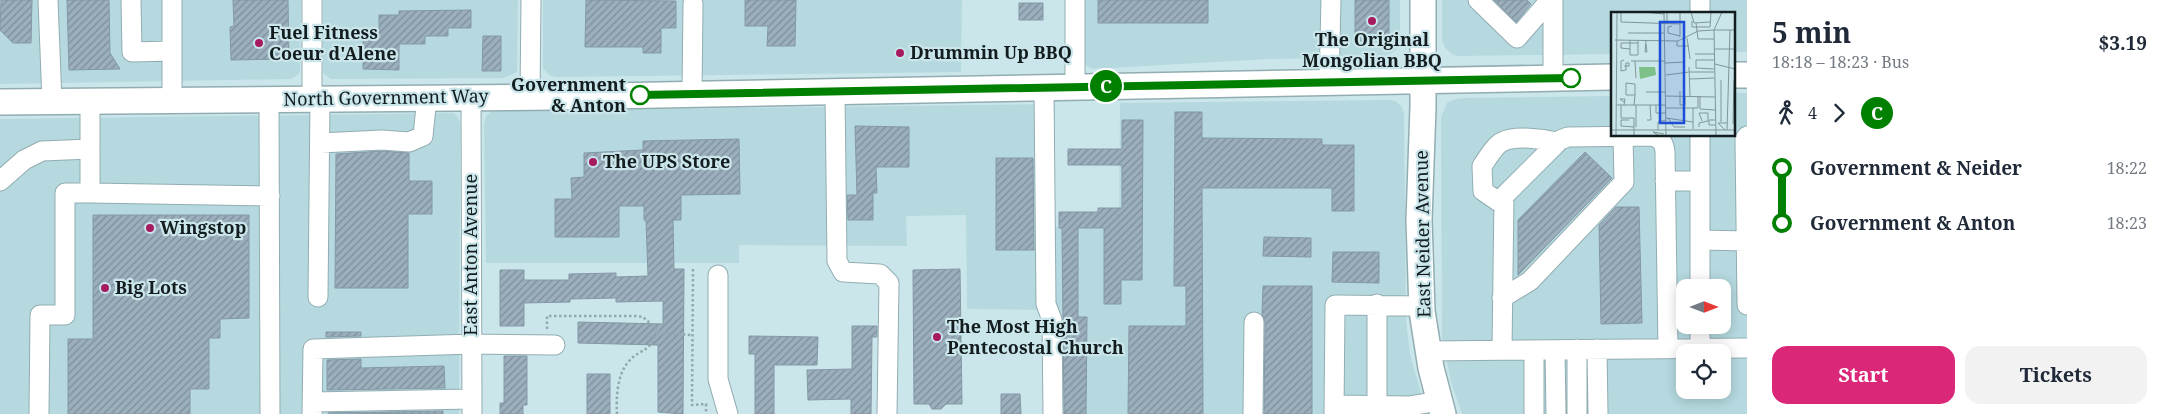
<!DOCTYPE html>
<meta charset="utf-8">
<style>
:root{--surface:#fff;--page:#f2f2f3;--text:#1f2937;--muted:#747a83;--accent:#db2777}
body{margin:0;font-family:"Noto Serif",serif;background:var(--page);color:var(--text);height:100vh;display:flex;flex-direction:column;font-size:19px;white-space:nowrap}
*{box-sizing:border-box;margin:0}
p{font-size:16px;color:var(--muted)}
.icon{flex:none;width:28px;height:28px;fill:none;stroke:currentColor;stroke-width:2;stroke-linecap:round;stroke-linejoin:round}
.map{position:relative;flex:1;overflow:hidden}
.panel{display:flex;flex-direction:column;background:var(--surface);width:425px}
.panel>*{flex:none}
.badge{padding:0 10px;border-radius:16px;font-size:18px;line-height:32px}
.needle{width:32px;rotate:90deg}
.tools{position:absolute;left:1676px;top:279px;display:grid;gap:10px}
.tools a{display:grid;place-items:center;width:55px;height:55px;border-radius:10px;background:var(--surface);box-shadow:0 2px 12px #0003;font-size:25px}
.map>.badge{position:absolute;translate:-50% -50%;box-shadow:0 0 0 2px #fff}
.legs{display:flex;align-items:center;gap:8px;height:55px;padding:0 25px;font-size:16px}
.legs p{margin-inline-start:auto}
.head{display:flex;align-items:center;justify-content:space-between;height:85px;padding:0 25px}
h1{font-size:28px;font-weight:700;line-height:38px}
.primary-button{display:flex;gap:10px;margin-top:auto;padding:10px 25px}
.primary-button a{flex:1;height:58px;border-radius:15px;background:var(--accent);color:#fff;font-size:20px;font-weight:700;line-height:58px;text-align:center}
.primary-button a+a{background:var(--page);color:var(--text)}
ul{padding:0 25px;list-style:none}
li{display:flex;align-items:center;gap:18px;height:55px;font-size:19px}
li i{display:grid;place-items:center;width:8px;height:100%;margin:0 6px;background:currentColor}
li i::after{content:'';width:12px;height:12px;margin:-6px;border:4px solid;border-radius:50%;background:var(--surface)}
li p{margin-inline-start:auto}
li:first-child i{background:linear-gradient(#0000 50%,currentColor 0)}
li:last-child i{background:linear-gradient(currentColor 50%,#0000 0)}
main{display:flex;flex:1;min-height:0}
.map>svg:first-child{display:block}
.built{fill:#b5d9df;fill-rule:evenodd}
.building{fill:url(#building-hatch);stroke:#8498a6}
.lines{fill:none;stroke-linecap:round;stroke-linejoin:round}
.minor-casing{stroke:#92adb1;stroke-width:21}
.major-casing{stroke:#92adb1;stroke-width:28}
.path{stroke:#92a8ac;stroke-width:2.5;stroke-dasharray:2.5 2.5;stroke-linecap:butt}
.minor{stroke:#fff;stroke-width:19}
.major{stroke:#fff;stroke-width:25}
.line-1-casing{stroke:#fff;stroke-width:11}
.line-1{stroke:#008000;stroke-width:8}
.poi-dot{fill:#a61b60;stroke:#cae6ea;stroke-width:2}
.stop-1-dot{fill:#fff;stroke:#008000;stroke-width:2.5}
.labels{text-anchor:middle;stroke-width:4.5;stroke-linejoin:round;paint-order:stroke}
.poi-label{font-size:18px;font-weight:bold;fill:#131d1f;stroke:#cae6ea;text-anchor:start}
.stop-label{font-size:18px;font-weight:bold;fill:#131d1f;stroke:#cae6ea;text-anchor:end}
.street-label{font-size:18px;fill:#131d1f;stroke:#cae6ea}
.inset-road{fill:none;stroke:#819699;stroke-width:1}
.view{fill:#1d4ed8;fill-opacity:0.15;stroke:#1d4ed8;stroke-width:2.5}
.inset-edge{fill:none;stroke:#131d1f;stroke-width:2.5}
</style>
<main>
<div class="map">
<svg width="1747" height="414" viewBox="0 0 1747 414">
<defs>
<pattern id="building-hatch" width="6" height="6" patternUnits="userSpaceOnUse" patternTransform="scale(1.25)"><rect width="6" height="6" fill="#9bafbd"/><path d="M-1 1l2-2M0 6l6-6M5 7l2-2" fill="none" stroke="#7d8e99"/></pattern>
</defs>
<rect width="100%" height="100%" fill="#cae6ea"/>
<!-- built -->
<path class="built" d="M0,0H301L300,70L299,74L291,79L0,84Z
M323,0H518L517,72L504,78L331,79L324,74L323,68Z
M543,0H962L961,72L555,77L549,75L543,68Z
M1083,0H1400V38L1396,50L1385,57L1269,59L1092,69L1087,66L1083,60Z
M1442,0H1747V52H1733V14H1612V54L1458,56L1453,55L1445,48L1442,40Z
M1733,93H1747V414H1462L1451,382L1442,337L1441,117L1447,103L1455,99L1465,98L1612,96V135H1733ZM1685,288H1722V325H1685ZM1685,352H1722V390H1685Z
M1388,100L1395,101L1401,106L1404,113L1406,320L1410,354L1427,414H1056L1055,310L967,309L966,215L906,216L907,246L739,245V263H486L484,124L486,116L491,112L499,111L1055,104V227L1119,228L1120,103Z
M453,113L458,117L460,123L459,414H0V119Z"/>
<!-- building -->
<path class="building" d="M1,0H32L31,43H13L0,30Z
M67,0H109L110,53L120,69L69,70Z
M233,0H288L289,59L231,60L230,27L234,26Z
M586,0L676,1V28H661V53H643V47H585Z
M745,0H796L795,46H767L768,26H745Z
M1098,0H1208V23H1098Z
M1355,0H1389V41H1355Z
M1494,0H1527L1531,4L1516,22Z
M1019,3H1043V20H1019Z
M471,10V28H448V36H425V44H399V70L363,69V35L379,36V15H399V11Z
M483,36H501V71H482Z
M1175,112H1202V138L1322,139V145H1354V211H1332V188H1202L1203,414H1128L1129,326H1186V286H1174Z
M1122,120H1143L1142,280H1121V304H1104V228H1078V317H1087L1086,414H1064L1062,228H1059V212H1098V208H1122V165H1068V149H1122Z
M855,126L909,127V167H876L877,193H873V220H848L847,195H857Z
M739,139L740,194L681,195V220H673L674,269H684L683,414L658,412V345L578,343V322L663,324V301L616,302V298L570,299V302L524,303V326H500V270H524V280H569V274L616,273V277L648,276L646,220H644V206H619V237H555V199H572L571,178L584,177V153L643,150V141Z
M382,151L409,153V181H432V214H408V288H335L336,154Z
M1585,152L1612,178L1518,275V220Z
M996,158H1033L1034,250H996Z
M1616,207H1639L1642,323L1601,324L1599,225Z
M93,215H249V318L220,319V338H209V389H190V414H68V339H93Z
M1264,237L1311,238V257L1263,256Z
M1333,252H1379V283L1332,282Z
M960,269L962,404H946L941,409H932L929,404H914L913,270Z
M1263,286H1312V414H1264L1265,322L1262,315Z
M852,326H877V337H872L871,414H851V399L808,400L807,370L852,369Z
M326,332H361V336L326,337Z
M749,336L818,337L817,365H774V414H755V354H749Z
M504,356H527V405H523V414H500V403H504Z
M361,359V368L444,366L445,388L327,390V360Z
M587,374H610V414H587Z
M1001,394H1020L1021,414H1001Z
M443,411V414L328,413Z"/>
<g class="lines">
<!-- minor casing -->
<g class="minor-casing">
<path id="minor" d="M48,0L52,102
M131,0L132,52L172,51
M172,0V101
M1478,0L1517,38L1550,0
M1553,0V78
M1700,0V14
M1329,83L1331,0
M1044,87L1046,304L1052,320L1053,414
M1075,87V0
M835,91L837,261L843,272L880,274L889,283L887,414
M692,93L693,4
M471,97L472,414
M530,97L531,0
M269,100L270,414
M312,100V0
M1700,135V288
M1747,136L1745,139L1747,305
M320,143L382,140L409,142L423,136L427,97
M0,181L24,160L42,151L90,149
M1665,181H1699
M90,193L270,196
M1502,204L1483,191L1482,166C1487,159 1495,145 1502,142C1515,135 1543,139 1557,142
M1700,240L1747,241
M718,275V379L728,414
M318,297L320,99
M1502,298L1530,281L1624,182L1623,136
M1377,304V405
M1700,325V349
M1577,349V414
M1597,349L1598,414
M1502,350L1504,196L1560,140L1568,137L1650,136C1660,138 1664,141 1665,152L1668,349
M1534,350V414
M1555,350L1556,414
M1428,351L1747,348
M312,402L472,399
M1334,405L1409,406L1439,401
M39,414L40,315H65V193H90V102
M312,414L313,349L472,344L555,345
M1253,414L1254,322
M1334,414L1335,305L1422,306"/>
</g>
<!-- major casing -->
<g class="major-casing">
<path id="major" d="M1423,0V107L1419,220L1422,311L1431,368L1443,414
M1733,75H1747
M0,102L555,97L1612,77"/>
</g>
<!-- path -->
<path class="path" d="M693,269L692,405L706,404V414
M547,329V316H636L643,317L661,333L692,335
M617,414C616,398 617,374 629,361C642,347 650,354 657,330"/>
<!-- minor -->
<use href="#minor" class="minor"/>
<!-- major -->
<use href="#major" class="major"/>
</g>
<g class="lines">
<!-- line-1 casing -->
<g class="line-1-casing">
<path id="line-1" d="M640,95L1571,78"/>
</g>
<!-- line-1 -->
<use href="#line-1" class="line-1"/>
</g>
<!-- markers -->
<g class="poi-dot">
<circle cx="1372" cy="21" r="5"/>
<circle cx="259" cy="43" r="5"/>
<circle cx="900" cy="53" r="5"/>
<circle cx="593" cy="162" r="5"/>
<circle cx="150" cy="228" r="5"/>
<circle cx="105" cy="288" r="5"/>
<circle cx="937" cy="337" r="5"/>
</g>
<g class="stop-1-dot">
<circle cx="1571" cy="78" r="9"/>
<circle cx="640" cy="95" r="9"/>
</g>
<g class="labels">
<!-- poi labels -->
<g class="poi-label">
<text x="269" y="39">Fuel Fitness<tspan x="269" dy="21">Coeur d'Alene</tspan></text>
<text x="1372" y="46" text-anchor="middle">The Original<tspan x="1372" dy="21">Mongolian BBQ</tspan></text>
<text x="910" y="59">Drummin Up BBQ</text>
<text x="603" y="168">The UPS Store</text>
<text x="160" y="234">Wingstop</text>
<text x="115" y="294">Big Lots</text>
<text x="947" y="333">The Most High<tspan x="947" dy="21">Pentecostal Church</tspan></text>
</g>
<!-- stop labels -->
<g class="stop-label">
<text x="626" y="91">Government<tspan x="626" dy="21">&amp; Anton</tspan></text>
</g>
<!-- street labels -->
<g class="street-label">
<text transform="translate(386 98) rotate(-1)" y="6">North Government Way</text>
<text transform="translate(1423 234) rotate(-91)" y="6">East Neider Avenue</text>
<text transform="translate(471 255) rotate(-90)" y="6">East Anton Avenue</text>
</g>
</g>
<!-- overview -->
<g transform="translate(1611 12)">
<rect width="124" height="124" fill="#cae6ea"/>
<path d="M28,55H44L45,63L29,67Z" fill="#7dc188"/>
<path class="inset-road" d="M10,0V10L69,12M32,0L53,2M53,0L55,124M56,0V10H69M69,0V25M80,0L83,11L99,10M111,0L103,18H124M81,9V15H99L100,0M85,11L87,27H103M61,14L57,15V21L69,24M17,21H53M76,26L79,47M4,28L67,29L87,19L103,18L105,124M19,28V43H27V29M35,29L34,40H36L35,32M66,29V34H78M19,37L10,36V31H27M103,37H124M84,42H103M13,48L10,49V59L15,58V51H18V54H13M103,48H85V56L103,57M20,49H54M24,49L25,66M54,51L74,50M104,52L124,57M78,55L79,84M79,60H103M55,63L78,60M79,67L103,66M69,79V93H74V84M35,80H54M54,84L104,85M89,84V97L104,98M13,90L9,87H14L13,93M6,93H54M10,93V106H23V124M23,93L24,83V72L15,71V83H24M45,93V101H54M55,96H87V84M82,96V117M55,106L82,110M57,106L63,115H74M18,108H10V114L23,115M36,108H40L39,93M104,108H98V113H104M110,110V68M122,112L123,68M25,115V93M88,115V111L97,109V101H88L91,109M0,118H124M47,118V110L55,108M114,118L107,111H116M116,118L119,18M47,123L42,120L53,122M5,124L6,0"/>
<path class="view" d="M49,10H73V111H49Z"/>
<rect width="124" height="124" class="inset-edge"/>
</g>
</svg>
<div class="tools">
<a><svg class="needle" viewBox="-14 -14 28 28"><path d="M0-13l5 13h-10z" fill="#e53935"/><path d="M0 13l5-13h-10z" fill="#747a83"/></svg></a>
<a><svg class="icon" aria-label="locate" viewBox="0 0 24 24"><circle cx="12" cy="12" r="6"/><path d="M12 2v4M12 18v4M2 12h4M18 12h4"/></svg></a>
</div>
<b class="badge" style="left:1106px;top:86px;background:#008000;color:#fff">C</b>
</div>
<section class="panel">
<div class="head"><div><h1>5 min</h1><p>18:18 – 18:23 · Bus</p></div><b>$3.19</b></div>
<div class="legs"><svg class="icon" aria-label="walk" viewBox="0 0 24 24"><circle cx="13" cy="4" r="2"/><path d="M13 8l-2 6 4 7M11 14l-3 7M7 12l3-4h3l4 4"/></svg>4<svg class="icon" aria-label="forward" viewBox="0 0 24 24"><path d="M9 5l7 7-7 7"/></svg><b class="badge" style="background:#008000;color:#fff">C</b></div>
<ul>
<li><i style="color:#008000"></i><b>Government &amp; Neider</b><p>18:22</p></li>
<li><i style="color:#008000"></i><b>Government &amp; Anton</b><p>18:23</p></li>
</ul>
<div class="primary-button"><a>Start</a><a>Tickets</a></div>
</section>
</main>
